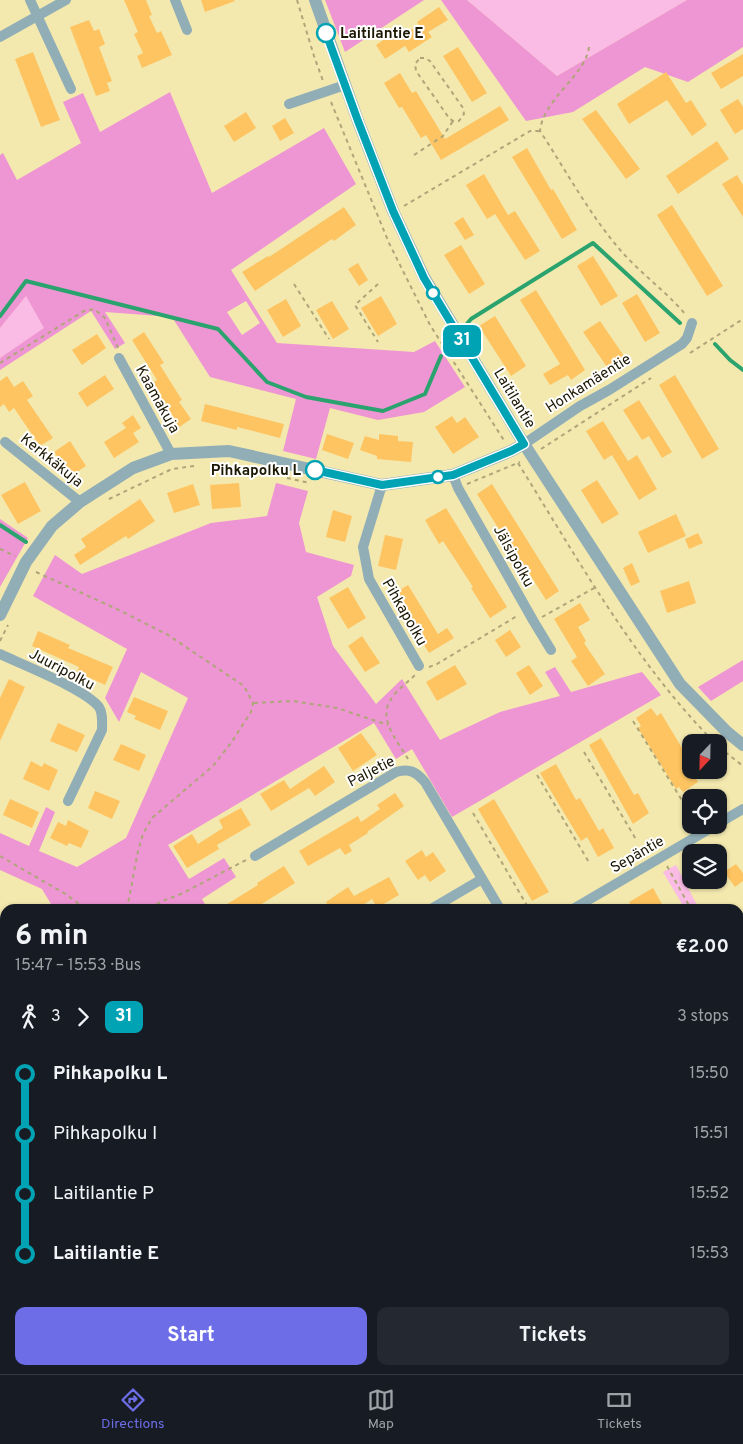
<!DOCTYPE html>
<meta charset="utf-8">
<style>
:root{--surface:#171b24;--page:#242831;--text:#f1f3f6;--muted:#9ea1a6;--line:#363941;--accent:#6c6de7}
body{margin:0;font-family:Overpass,sans-serif;background:var(--page);color:var(--text);height:100vh;display:flex;flex-direction:column;font-size:19px;white-space:nowrap}
*{box-sizing:border-box;margin:0}
p{font-size:16px;color:var(--muted)}
.icon{flex:none;width:28px;height:28px;fill:none;stroke:currentColor;stroke-width:2;stroke-linecap:round;stroke-linejoin:round}
.map{position:relative;flex:1;overflow:hidden}
.side{position:absolute;left:0px;top:904px;width:744px;height:471px;display:flex;flex-direction:column;background:var(--surface);border-radius:15px 15px 0 0;box-shadow:0 1px 4px #0004}
.side>*{flex:none}
.badge{padding:0 10px;border-radius:8px;font-size:18px;line-height:32px}
.needle{width:32px;rotate:202deg}
.tools{position:absolute;left:682px;top:734px;display:grid;gap:10px}
.tools a{display:grid;place-items:center;width:45px;height:45px;border-radius:10px;background:var(--surface);box-shadow:0 1px 4px #0004;font-size:25px}
.map>.badge{position:absolute;translate:-50% -50%;box-shadow:0 0 0 2px #fff}
.legs{display:flex;align-items:center;gap:8px;height:55px;padding:0 15px;font-size:16px}
.legs p{margin-inline-start:auto}
.headline{display:flex;align-items:center;justify-content:space-between;height:85px;padding:0 15px}
h1{font-size:28px;font-weight:700;line-height:38px}
.action{display:flex;gap:10px;margin-top:auto;padding:10px 15px}
.action a{flex:1;height:58px;border-radius:10px;background:var(--accent);color:#fff;font-size:20px;font-weight:700;line-height:58px;text-align:center}
.action a+a{background:var(--page);color:var(--text)}
ul{padding:0 15px;list-style:none}
li{display:flex;align-items:center;gap:18px;height:60px;font-size:19px}
li i{display:grid;place-items:center;width:8px;height:100%;margin:0 6px;background:currentColor}
li i::after{content:'';width:12px;height:12px;margin:-6px;border:4px solid;border-radius:50%;background:var(--surface)}
li p{margin-inline-start:auto}
li:first-child i{background:linear-gradient(#0000 50%,currentColor 0)}
li:last-child i{background:linear-gradient(currentColor 50%,#0000 0)}
.tabs{display:flex;justify-content:space-around;align-items:center;height:70px;border-top:1px solid var(--line);background:var(--surface);font-size:14px;color:var(--muted)}
.tabs a{display:grid;justify-items:center;gap:2px}
.tabs .current{color:var(--accent)}
.map>svg:first-child{display:block}
.green{fill:#fabbe5}
.forest{fill:#ee95d3;fill-rule:evenodd}
.lines{fill:none;stroke-linecap:round;stroke-linejoin:round}
.stream{stroke:#2ba36e;stroke-width:4}
.building{fill:#fdc461}
.path{stroke:#aea678;stroke-width:2;stroke-dasharray:4 4;stroke-linecap:butt}
.minor{stroke:#91aeb7;stroke-width:10}
.tertiary{stroke:#91aeb7;stroke-width:12}
.line-1-casing{stroke:#fff;stroke-width:11}
.line-1{stroke:#00a3b4;stroke-width:8}
.stop-1-dot{fill:#fff;stroke:#00a3b4;stroke-width:2.5}
.labels{text-anchor:middle;stroke-width:4;stroke-linejoin:round;paint-order:stroke}
.stop-label{font-size:15px;font-weight:bold;fill:#1c1803;stroke:#fff;text-anchor:start}
.street-label{font-size:15px;fill:#1c1803;stroke:#fff}
</style>
<div class="map">
<svg width="743" height="1374" viewBox="0 0 743 1374">
<rect width="100%" height="100%" fill="#f3e9af"/>
<!-- green -->
<path class="green" d="M467,0H687L557,76Z
M26,295L45,328L0,358V328Z
M676,865L699,909H685L663,872Z"/>
<!-- forest -->
<path class="forest" d="M325,0H424L345,52Z
M441,0H467L557,76L687,0H743V47L688,82L645,67L573,112L526,121Z
M170,92L212,193L324,128L356,184L231,270L277,343L414,352L435,341L465,387L424,412L378,420L330,408L316,459L283,451L296,399L210,377L172,317L105,312L125,343L115,349L91,311L0,370V358L44,328L26,296L0,328V155L3,153L17,180L81,143L63,102L83,93L100,132ZM246,301L260,323L242,335L227,312Z
M276,483L308,491L299,523L306,552L354,565L351,576L317,597L333,646L376,704L402,679L440,740L500,712L560,696L545,672L555,667L571,692L642,672L661,695L452,817L412,749L396,759L374,723L168,845L189,879L224,858L236,877L202,899L208,909H54L42,889L0,870V833L29,846L46,807L55,812L39,851L77,867L126,838L188,698L141,672L119,722L105,698L127,649L33,596L55,555L82,574L211,523L267,516Z
M0,519L28,538L0,587Z
M743,660V681L711,701L698,687Z
M739,1137L743,1144V1326L739,1325Z
M214,1370H332V1374H217Z"/>
<g class="lines">
<!-- stream -->
<path class="stream" d="M0,316L26,281L218,329L267,382L306,397L383,411L425,394L441,356
M466,325L471,319L593,243L680,323
M715,344L730,360L743,370
M0,525L26,542
M739,1328L743,1329"/>
</g>
<!-- building -->
<path class="building" d="M124,0H146L152,15L149,16L157,33L161,31L172,55L142,68L137,56L143,53L134,34L138,32Z
M201,0H234L235,1L205,12Z
M439,7L448,20L428,32L432,37L409,52L405,46L385,59L376,45L396,31L400,37L419,25L417,22Z
M89,20L94,31L99,29L105,44L99,47L112,81L107,83L110,91L96,96L70,27Z
M458,47L487,93L472,102L443,56Z
M33,52L60,120L41,127L15,59Z
M743,54V76L721,89L711,73Z
M666,72L686,103L691,100L707,125L692,136L667,100L629,124L617,104Z
M400,73L412,93L416,91L445,139L500,106L509,120L441,160L426,135L421,138L402,107L399,108L384,83Z
M738,99L743,107V129L735,134L720,110Z
M596,110L640,169L626,179L582,119Z
M246,112L256,128L234,142L224,126Z
M285,118L294,133L280,141L272,126Z
M717,141L729,159L678,194L666,176Z
M527,148L551,190L553,189L577,230L562,239L512,157Z
M484,174L508,215L515,211L540,251L525,260L495,214L487,219L466,185Z
M737,175L743,185V217L722,184Z
M672,205L723,286L707,296L657,215Z
M344,207L356,225L334,241L332,239L255,291L242,272L268,256L269,257Z
M463,217L474,235L465,240L454,223Z
M461,245L485,284L469,294L444,255Z
M593,256L618,296L601,306L577,266Z
M358,263L368,280L359,286L348,269Z
M536,290L585,370L571,380L568,375L550,385L543,374L560,364L520,300Z
M637,294L660,333L645,342L622,303Z
M381,296L397,324L378,336L361,308Z
M286,299L301,326L283,337L267,310Z
M332,301L349,329L333,339L316,310Z
M495,316L526,366L511,376L479,326Z
M600,321L624,356L607,367L583,332Z
M144,332L164,363L160,365L182,400L179,402L191,419L175,430L162,409L166,405L152,383L157,380L132,340Z
M97,334L106,348L82,365L72,350Z
M105,375L114,389L87,407L78,393Z
M675,375L719,449L702,459L659,385Z
M7,376L14,387L23,381L33,396L27,400L53,438L40,446L14,408L9,412L4,404L0,407V381Z
M639,400L672,452L662,458L649,436L642,440L623,410Z
M205,404L284,424L280,438L237,427V430L201,421Z
M133,415L141,428L133,433L139,442L114,458L104,442L126,428L122,423Z
M452,416L457,423L465,417L479,437L453,454L435,427Z
M603,421L628,461L637,455L657,489L639,500L612,455L604,460L586,431Z
M327,434L354,443L348,459L322,450Z
M379,434L398,436V441L413,442L411,462L377,459V456L360,450L365,436L379,440Z
M70,441L86,466L71,476L54,452Z
M597,480L619,514L602,524L581,490Z
M25,482L41,511L18,524L1,495Z
M239,483L241,507L212,509L210,485Z
M193,484L200,505L174,513L167,493Z
M492,484L559,591L546,600L522,562L520,563L477,494Z
M140,499L155,521L128,539L126,536L80,565L74,555L86,547L81,539Z
M446,508L507,607L490,618L471,588L473,587L443,541L439,544L425,520Z
M333,510L352,516L345,542L326,537Z
M676,514L686,536L648,553L638,532Z
M698,533L703,543L689,549L685,539Z
M385,535L403,539L396,570L378,566Z
M632,563L640,582L631,586L623,568Z
M689,581L696,603L667,613L660,591Z
M408,585L438,634L447,628L454,638L429,653L393,594Z
M348,587L366,618L348,629L329,598Z
M580,603L590,620L578,627L586,641L584,643L605,674L588,686L571,661L577,657L554,619Z
M510,630L521,647L506,657L495,640Z
M38,631L70,645L68,648L113,667L105,685L77,672L79,667L32,646Z
M362,636L380,663L365,672L348,646Z
M455,665L467,684L437,701L426,682Z
M529,665L543,686L530,695L516,673Z
M9,679L25,687L0,741V698Z
M134,697L168,711L160,730L134,719L136,716L127,712Z
M651,708L657,716L661,713L691,763V770H706L695,777L698,782L683,792L679,787L676,789L638,728L641,726L636,718Z
M58,723L85,735L77,752L50,741Z
M361,733L377,755L353,771L338,748Z
M601,738L634,795L638,793L649,813L633,824L589,745Z
M121,744L146,755L139,771L113,760Z
M31,761L42,767L44,763L58,770L49,791L23,779Z
M556,764L576,800L580,798L599,831L603,828L614,848L598,857L587,837L581,841L540,773Z
M324,766L335,782L315,796L309,788L271,811L260,794L284,780L290,789Z
M95,791L120,801L112,819L88,808Z
M395,793L404,806L367,832L368,833L349,845L352,851L345,855L340,848L308,866L299,851L358,816L361,822L380,809L377,805Z
M10,799L39,812L32,828L3,815Z
M494,799L549,892L532,901L478,809Z
M241,808L251,825L217,845L219,849L187,868L173,846L192,834L198,844L223,828L219,820Z
M68,820L89,831L81,848L69,843L67,846L50,838L58,822L66,826Z
M422,850L426,857L433,852L446,871L430,882L425,875L418,880L405,861Z
M736,864L743,873V881L735,887L724,872Z
M284,866L295,883L254,909H219L258,885L257,883Z
M389,877L399,895L377,908L372,899L357,909H330L326,902L348,887L354,896Z
M653,888L662,904L653,909H633L629,902Z"/>
<g class="lines">
<!-- path -->
<path class="path" d="M297,0L314,56L323,81
M589,47C586,75 543,99 540,131C565,169 587,210 616,245C637,271 665,290 686,315
M420,58H425L430,61L463,108L464,114L459,121H453L449,118L416,71L415,64Z
M331,102L389,243L430,325L505,442
M414,155L443,136L453,121
M404,206L530,131H540
M294,284L329,339
M378,284L355,305L378,342
M690,353L743,319
M0,363L84,311L94,309L105,318L118,348
M541,449L651,378
M518,463C578,559 634,661 714,742
M287,478L310,483
M467,484L520,462
M109,499L172,469L194,466
M0,549L15,556
M36,572L121,611L168,635L244,686L253,703L251,712L231,743L213,766L152,818L143,834L138,851L127,909
M542,617L596,587
M0,641L8,625
M429,667L437,664L517,616
M254,703L293,701L337,708L388,725
M633,721L683,802
M719,747L743,766
M584,752L637,841
M408,759C399,743 378,720 390,701C395,691 407,683 415,675
M537,775L590,864
M473,813L529,909
M0,856L64,893L86,909
M667,866L691,909
M150,909L160,902L181,894L246,860
M739,997L743,1006
M0,1138L5,1135
M0,1203L5,1216
M739,1343L743,1344
M30,1374V1370
M339,1374V1370"/>
<!-- minor -->
<path class="minor" d="M30,0L71,89
M175,0L187,30
M0,37L66,0
M289,104L345,85
M119,358L171,454
M5,442L80,502
M524,444L580,406L609,390L682,344L687,338L692,323
M453,475L458,488L534,622L551,650
M382,485L363,547L369,579L419,666
M0,654C23,665 85,689 99,707C103,713 102,722 102,730L68,801
M719,823L743,809
M255,856L396,772C410,768 416,772 425,782L500,909
M431,909L482,879
M573,909L716,825
M0,954L5,961
M739,1035H743"/>
<!-- tertiary -->
<path class="tertiary" d="M315,0L358,121L393,211L424,277L524,444L680,684L727,732L743,745
M0,615L26,562L52,526L80,502L133,468L171,454L229,451L382,485L453,475L511,451L524,444
M0,1253L5,1267
M13,1374V1370"/>
</g>
<g class="lines">
<!-- line-1 casing -->
<g class="line-1-casing">
<path id="line-1" d="M315,470L382,485L453,475L511,451L524,444L424,278L393,211L358,121L326,33"/>
</g>
<!-- line-1 -->
<use href="#line-1" class="line-1"/>
</g>
<!-- markers -->
<g class="stop-1-dot">
<circle cx="326" cy="33" r="9"/>
<circle cx="433" cy="293" r="6"/>
<circle cx="315" cy="470" r="9"/>
<circle cx="438" cy="477" r="6"/>
</g>
<g class="labels">
<!-- stop labels -->
<g class="stop-label">
<text x="340" y="38">Laitilantie E</text>
<text x="301" y="475" text-anchor="end">Pihkapolku L</text>
</g>
<!-- street labels -->
<g class="street-label">
<text transform="translate(588 383) rotate(-32)" y="5">Honkamäentie</text>
<text transform="translate(515 398) rotate(59)" y="5">Laitilantie</text>
<text transform="translate(158 399) rotate(61)" y="5">Kaamakuja</text>
<text transform="translate(52 460) rotate(39)" y="5">Kerkkäkuja</text>
<text transform="translate(514 556) rotate(61)" y="5">Jälsipolku</text>
<text transform="translate(405 612) rotate(60)" y="5">Pihkapolku</text>
<text transform="translate(62 669) rotate(28)" y="5">Juuripolku</text>
<text transform="translate(371 771) rotate(-27)" y="5">Paljetie</text>
<text transform="translate(637 854) rotate(-30)" y="5">Sepäntie</text>
</g>
</g>
</svg>
<div class="tools">
<a><svg class="needle" viewBox="-14 -14 28 28"><path d="M0-13l5 13h-10z" fill="#e53935"/><path d="M0 13l5-13h-10z" fill="#9ea1a6"/></svg></a>
<a><svg class="icon" aria-label="locate" viewBox="0 0 24 24"><circle cx="12" cy="12" r="6"/><path d="M12 2v4M12 18v4M2 12h4M18 12h4"/></svg></a>
<a><svg class="icon" aria-label="layers" viewBox="0 0 24 24"><path d="M12 4l9 5-9 5-9-5zM3 14l9 5 9-5"/></svg></a>
</div>
<b class="badge" style="left:462px;top:341px;background:#00a3b4;color:#fff">31</b>
<section class="side">
<div class="headline"><div><h1>6 min</h1><p>15:47 – 15:53 · Bus</p></div><b>€2.00</b></div>
<div class="legs"><svg class="icon" aria-label="walk" viewBox="0 0 24 24"><circle cx="13" cy="4" r="2"/><path d="M13 8l-2 6 4 7M11 14l-3 7M7 12l3-4h3l4 4"/></svg>3<svg class="icon" aria-label="forward" viewBox="0 0 24 24"><path d="M9 5l7 7-7 7"/></svg><b class="badge" style="background:#00a3b4;color:#fff">31</b><p>3 stops</p></div>
<ul>
<li><i style="color:#00a3b4"></i><b>Pihkapolku L</b><p>15:50</p></li>
<li><i style="color:#00a3b4"></i><span>Pihkapolku I</span><p>15:51</p></li>
<li><i style="color:#00a3b4"></i><span>Laitilantie P</span><p>15:52</p></li>
<li><i style="color:#00a3b4"></i><b>Laitilantie E</b><p>15:53</p></li>
</ul>
<div class="action"><a>Start</a><a>Tickets</a></div>
</section>
</div>
<nav class="tabs">
<a class="current"><svg class="icon" aria-label="directions" viewBox="0 0 24 24"><path d="M12 3l9 9-9 9-9-9zM9 14v-3h6M13 9l2 2-2 2"/></svg>Directions</a>
<a><svg class="icon" aria-label="map" viewBox="0 0 24 24"><path d="M3 6l6-2 6 2 6-2v14l-6 2-6-2-6 2zM9 4v14M15 6v14"/></svg>Map</a>
<a><svg class="icon" aria-label="tickets" viewBox="0 0 24 24"><path d="M3 7h18v10H3zM15 7v10"/></svg>Tickets</a>
</nav>
